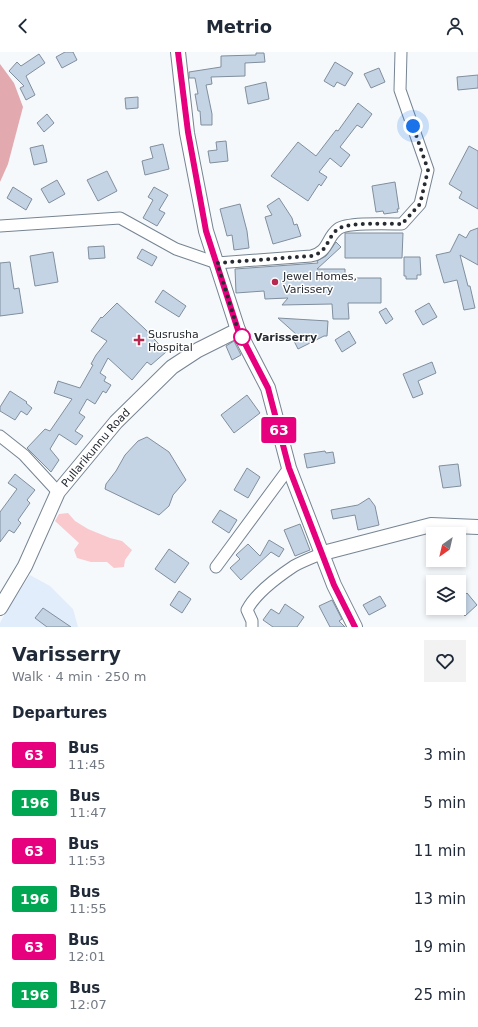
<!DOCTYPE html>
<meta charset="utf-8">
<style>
:root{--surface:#fff;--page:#f2f2f3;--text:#1f2937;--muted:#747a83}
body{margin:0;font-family:"DejaVu Sans",sans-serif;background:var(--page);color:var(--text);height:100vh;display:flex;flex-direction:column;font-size:15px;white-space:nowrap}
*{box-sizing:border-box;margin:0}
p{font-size:13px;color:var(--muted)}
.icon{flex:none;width:22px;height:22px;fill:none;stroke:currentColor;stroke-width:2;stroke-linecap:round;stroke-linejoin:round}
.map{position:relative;height:575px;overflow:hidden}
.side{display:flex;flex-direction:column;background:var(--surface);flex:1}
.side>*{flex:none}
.badge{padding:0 8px;border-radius:3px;font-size:14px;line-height:26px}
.needle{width:26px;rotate:214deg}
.buttons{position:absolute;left:426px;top:475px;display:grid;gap:8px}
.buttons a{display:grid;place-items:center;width:40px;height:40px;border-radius:0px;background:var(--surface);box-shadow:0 2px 6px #0003;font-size:20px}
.you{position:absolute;width:20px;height:20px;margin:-10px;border:3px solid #fff;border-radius:50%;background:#1a73e8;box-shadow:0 0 0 6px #1a73e833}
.map>.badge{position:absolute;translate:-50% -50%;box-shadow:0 0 0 2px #fff}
h2{padding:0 12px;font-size:15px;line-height:36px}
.round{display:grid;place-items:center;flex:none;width:42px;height:42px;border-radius:0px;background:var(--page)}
.overview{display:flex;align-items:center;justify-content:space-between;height:68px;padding:0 12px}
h1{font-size:19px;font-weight:700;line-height:30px}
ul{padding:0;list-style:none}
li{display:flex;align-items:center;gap:12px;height:48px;padding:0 12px}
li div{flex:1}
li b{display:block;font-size:15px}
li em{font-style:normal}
li .badge{min-width:44px;font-weight:700;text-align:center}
header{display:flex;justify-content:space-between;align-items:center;height:52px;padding:0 12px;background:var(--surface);font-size:18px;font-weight:700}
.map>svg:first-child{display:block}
.built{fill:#e1edfb}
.green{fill:#f9c9ce}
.water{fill:#e2a9af}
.building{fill:#c4d4e4;stroke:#808e9d}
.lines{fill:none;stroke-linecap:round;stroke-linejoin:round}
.minor-casing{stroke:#768492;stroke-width:13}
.major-casing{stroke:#768492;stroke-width:16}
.minor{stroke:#fff;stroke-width:11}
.major{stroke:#fff;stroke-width:14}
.line-casing{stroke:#fff;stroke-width:9}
.line{stroke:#e6007e;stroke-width:6}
.walk{stroke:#272c33;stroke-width:4;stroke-dasharray:0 7.2}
.poi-dot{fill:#b8274d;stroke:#fff;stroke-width:1.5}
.stop-dot{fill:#fff;stroke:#e6007e;stroke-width:2}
.labels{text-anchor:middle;stroke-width:3;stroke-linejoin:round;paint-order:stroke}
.poi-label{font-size:11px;fill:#272c33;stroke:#fff;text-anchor:start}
.stop-label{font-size:11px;font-weight:bold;fill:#272c33;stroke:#fff;text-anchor:start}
.street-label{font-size:11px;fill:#272c33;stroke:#fff}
</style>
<header><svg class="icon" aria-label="back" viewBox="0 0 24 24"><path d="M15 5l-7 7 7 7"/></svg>Metrio<svg class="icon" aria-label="person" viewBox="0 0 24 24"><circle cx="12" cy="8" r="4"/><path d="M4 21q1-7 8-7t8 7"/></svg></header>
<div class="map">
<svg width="478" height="575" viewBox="0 0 478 575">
<rect width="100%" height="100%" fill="#f6f9fc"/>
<!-- built -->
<path class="built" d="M30,523L50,534L73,557L78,575H0V571L5,561Z"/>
<!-- green -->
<path class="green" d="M68,461L75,469L88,477L110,486L122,489L132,498L125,508L124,515L114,516L107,510H91L77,506L74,498L79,491L55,469L59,462Z"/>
<!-- water -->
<path class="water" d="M0,12L14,31L23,55L8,112L0,130Z"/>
<!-- building -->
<path class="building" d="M65,0H73L77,8L62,16L56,5Z
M256,1H264L265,10L245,11V24L211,25L212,32L206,33L212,62V73H201L200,59H198L195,42H198L195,26H189V20L221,15V4L256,3Z
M39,2L45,11L26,24L35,43L26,48L20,36L24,34L9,19L17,10L21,14Z
M335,10L353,21L345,34L337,30L334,35L324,29Z
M379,16L385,30L371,36L364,22Z
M478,23V36L458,38L457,25Z
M266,30L269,47L248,52L245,35Z
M138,45V56L126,57L125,46Z
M358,51L372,62L362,76L357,73L340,95L350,103L341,115L330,106L319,120L327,125L321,134L319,132L308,149L271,124L298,90L316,104L336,78L338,79Z
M47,62L54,71L44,80L37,71Z
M226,89L228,109L210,111L208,99L217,98L216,90Z
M163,92L169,117L145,123L142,109L153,106L150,95Z
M43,93L47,110L34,113L30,96Z
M469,94L478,99V157L459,146L462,140L449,132Z
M107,119L117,139L98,149L87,128Z
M57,128L65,142L49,151L41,137Z
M395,130L399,157H397L398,160L384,162L383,159L376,160L372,134Z
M13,135L32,147L26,158L7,146Z
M154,135L168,143L159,158L165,161L157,174L143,166L153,148L148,145Z
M279,146L292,166L294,173L297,172L301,184L273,192L265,165L272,163L267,154Z
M240,152L247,179L249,196L234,198L232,183L227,184L220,157Z
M478,176V213L460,203L468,234H470L475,256L464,258L457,228L444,231L436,203L450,200L459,182L466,186L470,179Z
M345,181H403L402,206H345Z
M336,190L341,195L317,217H345V226H381V251H348L349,267H333L332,252L282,253L288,246L265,247L264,239L236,241L235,217L318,211L317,209L326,204Z
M104,194L105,206L89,207L88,195Z
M142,197L157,205L152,214L137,206Z
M53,200L58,230L35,234L30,204Z
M404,205H420L421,223H417V227H406V224H404Z
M10,210L14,237L19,236L23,261L0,264V211Z
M163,238L186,254L179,265L155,250Z
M117,251L145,277L166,300L151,313L147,310L132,328L108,306L100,321L106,325L104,329L111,333L106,341L103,339L95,352L87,347L79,361L85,365L75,379L83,384L76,393L59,382L50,397L59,408L51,420L27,396L45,377L50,379L72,347L54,341L58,329L80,336L93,313L91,312L96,303L107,289L91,279L101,265L102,266Z
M429,251L437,265L423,273L415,259Z
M386,256L393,267L386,272L379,260Z
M278,266L328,269L327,284H324L298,297L292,285L297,283Z
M349,279L356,291L342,300L335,288Z
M234,289L241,303L232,308L226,294Z
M432,310L436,321L418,329L423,342L413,346L403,322Z
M10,339L27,350L26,351L32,356L27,363L21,359L15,368L0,359V355Z
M247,343L260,361L234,381L221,363Z
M147,385L169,400L186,428L173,443L169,454L159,463L105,437L106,432L116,419L125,403L138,389Z
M325,399L326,401L333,400L335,411L307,416L304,402Z
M458,412L461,434L443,436L439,414Z
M247,416L260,425L248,446L234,438Z
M15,422L35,438L27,448L30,451L18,468L21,471L14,481L9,478L0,490V460L17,437L8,431Z
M369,446L375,454L379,473L358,478L355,463L333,467L331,458L358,453Z
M220,458L237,468L229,481L212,470Z
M300,472L310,498L295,504L284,478Z
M269,488L284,497L279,505L271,500L241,528L230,516L240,507L236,503L248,492L260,504Z
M169,497L189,511L175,531L155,517Z
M179,539L191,547L182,561L170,553Z
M467,541L477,553L465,564L459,557V548Z
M380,544L386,554L369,563L363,553Z
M332,548L342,567L339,569L345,575H330L319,554Z
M285,552L304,565L297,575H273L263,568L271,557L279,562Z
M43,556L71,575H47L35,566Z"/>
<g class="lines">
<!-- minor casing -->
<g class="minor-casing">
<path id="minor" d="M0,174L120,166L176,197L217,211L311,204C329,200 326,186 338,177C347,170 390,172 402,172L420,152L428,118L400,38L401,0
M0,384L24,403L58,440
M216,515L289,416
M252,575V569L247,558C255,542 279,524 294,514C303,509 314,505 323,501"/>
</g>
<!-- major casing -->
<g class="major-casing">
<g id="major">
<path d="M178,0L187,81L206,179L238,278L268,336L289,416L334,533L355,575"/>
<path d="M323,501L431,473L478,475"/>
<path id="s1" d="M0,556L25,514L58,440L116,370L172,315L198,298L238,278"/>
</g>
</g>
<!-- minor -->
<use href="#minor" class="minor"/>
<!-- major -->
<use href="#major" class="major"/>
</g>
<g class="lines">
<!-- line casing -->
<g class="line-casing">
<path id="line" d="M178,0L188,80L206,179L238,278L268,336L289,416L334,533L355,575"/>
</g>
<!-- line -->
<use href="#line" class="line"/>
<!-- walk -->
<path class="walk" d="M242,285L238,278L217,211L311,204C329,200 326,186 338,177C346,170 390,172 402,172L420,152L428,118L413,74"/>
</g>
<!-- markers -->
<g class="poi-dot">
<circle cx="275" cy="230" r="4"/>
<path d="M137 282h4v4h4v4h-4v4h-4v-4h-4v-4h4z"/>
</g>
<circle class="stop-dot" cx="242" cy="285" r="8"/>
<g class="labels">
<!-- poi labels -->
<g class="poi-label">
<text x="283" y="228">Jewel Homes,<tspan x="283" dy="13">Varissery</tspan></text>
<text x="148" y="286">Susrusha<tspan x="148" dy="13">Hospital</tspan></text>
</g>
<!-- stop labels -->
<g class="stop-label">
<text x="254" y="289">Varisserry</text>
</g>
<!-- street labels -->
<g class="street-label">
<text dy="4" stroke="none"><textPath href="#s1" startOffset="188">Pullarikunnu Road</textPath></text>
</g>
</g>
</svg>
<div class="buttons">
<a><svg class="needle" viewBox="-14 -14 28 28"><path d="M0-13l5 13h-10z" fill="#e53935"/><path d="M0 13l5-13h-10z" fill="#747a83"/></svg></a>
<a><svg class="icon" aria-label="layers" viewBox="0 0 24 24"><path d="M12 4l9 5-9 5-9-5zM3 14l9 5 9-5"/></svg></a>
</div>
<div class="you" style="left:413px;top:74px"></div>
<b class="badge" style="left:279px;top:378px;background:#e6007e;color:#fff">63</b>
</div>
<section class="side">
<div class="overview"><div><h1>Varisserry</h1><p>Walk · 4 min · 250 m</p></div><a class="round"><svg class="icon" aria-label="heart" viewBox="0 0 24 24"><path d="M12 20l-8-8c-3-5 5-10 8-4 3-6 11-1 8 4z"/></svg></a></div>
<h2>Departures</h2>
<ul>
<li><span class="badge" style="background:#e6007e;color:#fff">63</span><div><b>Bus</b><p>11:45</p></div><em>3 min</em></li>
<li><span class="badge" style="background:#00a651;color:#fff">196</span><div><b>Bus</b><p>11:47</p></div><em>5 min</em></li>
<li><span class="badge" style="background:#e6007e;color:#fff">63</span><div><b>Bus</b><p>11:53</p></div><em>11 min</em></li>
<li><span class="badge" style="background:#00a651;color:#fff">196</span><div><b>Bus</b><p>11:55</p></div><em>13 min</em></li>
<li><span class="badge" style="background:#e6007e;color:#fff">63</span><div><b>Bus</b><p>12:01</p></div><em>19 min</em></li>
<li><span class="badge" style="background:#00a651;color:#fff">196</span><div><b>Bus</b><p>12:07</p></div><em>25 min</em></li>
</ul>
</section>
